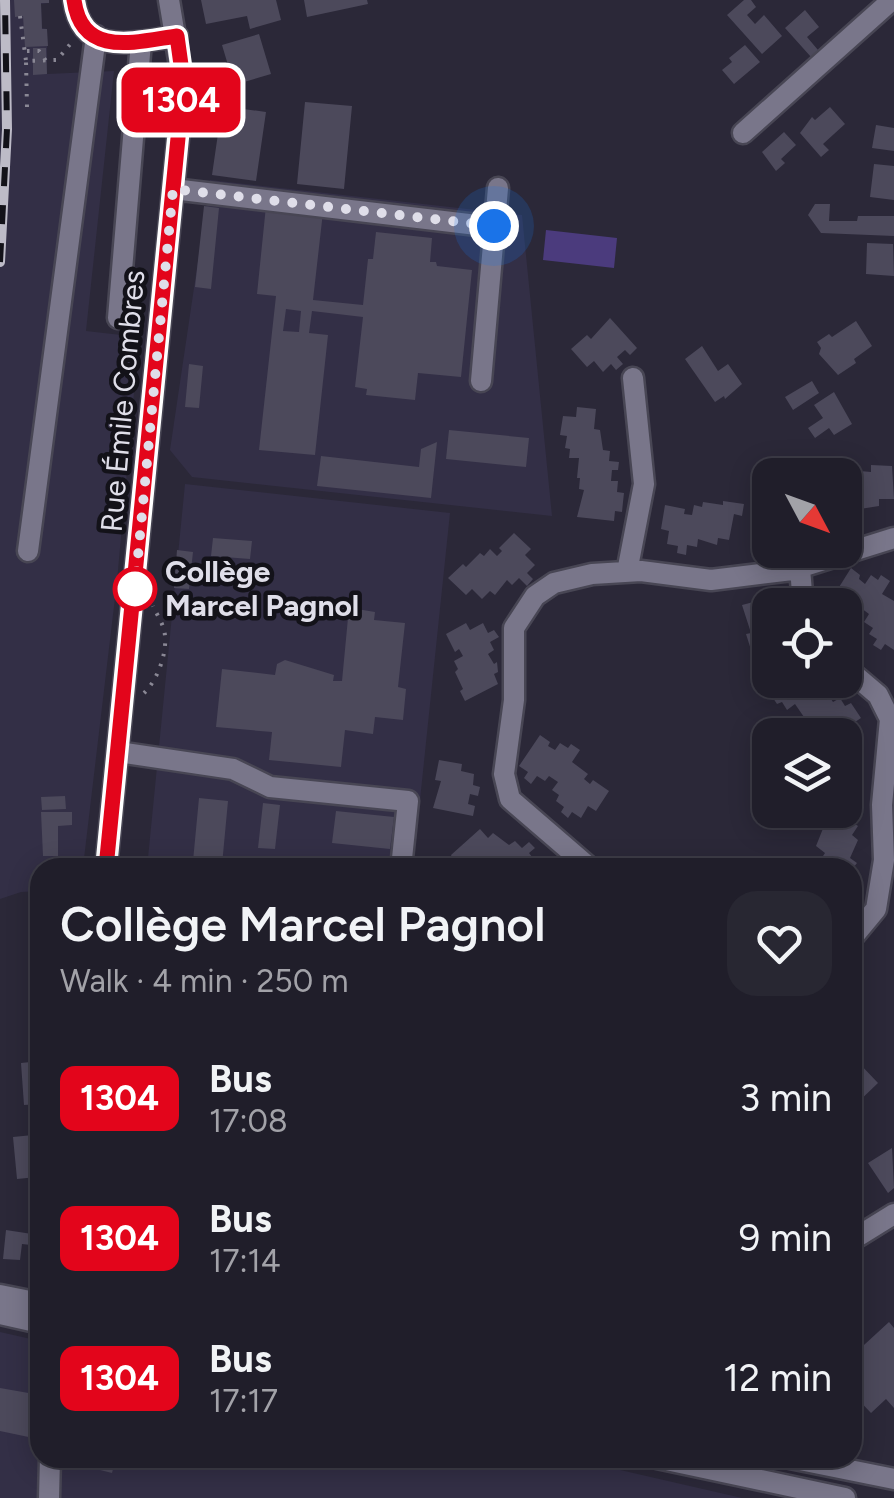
<!DOCTYPE html>
<meta charset="utf-8">
<style>
:root{--surface:#201e2a;--page:#282732;--text:#f1f3f6;--muted:#a2a2a8;--line:#3d3c47}
body{margin:0;font-family:Figtree,sans-serif;background:var(--page);color:var(--text);height:100vh;display:flex;flex-direction:column;font-size:38px;white-space:nowrap}
*{box-sizing:border-box;margin:0}
p{font-size:32px;color:var(--muted)}
.icon{flex:none;width:55px;height:55px;fill:none;stroke:currentColor;stroke-width:2;stroke-linecap:round;stroke-linejoin:round}
.map{position:relative;flex:1;overflow:hidden}
.details{position:absolute;left:30px;top:858px;width:832px;height:610px;display:flex;flex-direction:column;background:var(--surface);border-radius:30px;box-shadow:0 5px 25px #0003,0 0 0 2px var(--line)}
.details>*{flex:none}
.badge{padding:0 20px;border-radius:15px;font-size:35px;line-height:65px}
.needle{width:65px;rotate:131deg}
.controls{position:absolute;left:752px;top:458px;display:grid;gap:20px}
.controls a{display:grid;place-items:center;width:110px;height:110px;border-radius:20px;background:var(--surface);box-shadow:0 5px 25px #0003,0 0 0 2px var(--line);font-size:50px}
.you{position:absolute;width:50px;height:50px;margin:-25px;border:8px solid #fff;border-radius:50%;background:#1a73e8;box-shadow:0 0 0 15px #1a73e833}
.map>.badge{position:absolute;translate:-50% -50%;box-shadow:0 0 0 5px #fff}
.round{display:grid;place-items:center;flex:none;width:105px;height:105px;border-radius:30px;background:var(--page)}
.overview{display:flex;align-items:center;justify-content:space-between;height:170px;padding:0 30px}
h1{font-size:48px;font-weight:600;line-height:75px}
ul{padding:0;list-style:none}
li{display:flex;align-items:center;gap:30px;height:140px;padding:0 30px}
li div{flex:1}
li b{display:block;font-size:38px}
li em{font-style:normal}
li .badge{min-width:110px;font-weight:700;text-align:center}
.map>svg:first-child{display:block}
.built{fill:#332f46}
.green{fill:#4b3b7d}
.building{fill:#4c495b;fill-rule:evenodd}
.lines{fill:none;stroke-linecap:round;stroke-linejoin:round}
.minor-casing{stroke:#484654;stroke-width:25}
.path{stroke:#8a8895;stroke-width:4;stroke-dasharray:2.5 8;stroke-linecap:butt}
.minor{stroke:#79768a;stroke-width:20}
.rail-casing{stroke:#bdbbc7;stroke-width:10}
.rail{stroke:#131219;stroke-width:6;stroke-dasharray:19;stroke-linecap:butt}
.line-casing{stroke:#fff;stroke-width:22}
.line{stroke:#e3051b;stroke-width:15}
.walk{stroke:#dfdee9;stroke-width:10;stroke-dasharray:0 18}
.stop-dot{fill:#fff;stroke:#e3051b;stroke-width:5}
.labels{text-anchor:middle;stroke-width:9;stroke-linejoin:round;paint-order:stroke}
.street-label{font-size:30px;fill:#dfdee9;stroke:#131219}
.stop-label{font-size:30px;font-weight:bold;fill:#dfdee9;stroke:#131219;text-anchor:start}
</style>
<div class="map">
<svg width="894" height="1498" viewBox="0 0 894 1498">
<rect width="100%" height="100%" fill="#2b2838"/>
<!-- built -->
<path class="built" d="M0,0H48V3L41,4L42,28L47,29V74L114,71L86,331L139,337L117,581L83,867L40,868V891L21,892L0,899Z
M210,180L522,215L552,516L192,477L170,450Z
M185,484L450,513L413,867L147,868Z
M0,1332L40,1341V1458H568L742,1498H0Z"/>
<!-- green -->
<path class="green" d="M546,230L617,238L614,268L543,260Z"/>
<!-- building -->
<path class="building" d="M14,0H49V3H41L42,29H47L48,46L25,47L23,16L15,17Z
M201,0H276L281,20L250,29L247,16L206,24Z
M304,0H367L368,4L307,17Z
M744,0H751L756,7L747,15L755,24L764,15L782,36L762,54L727,15Z
M805,10L819,27L807,37L818,50L811,57L785,28Z
M259,34L271,74L234,85L222,45Z
M745,45L760,62L734,84L722,70L732,62L729,58Z
M33,48H46L47,74L33,75Z
M305,102L352,106L344,189L297,184Z
M222,106L266,112L256,181L212,175Z
M830,107L845,124L823,144L829,150L821,157L800,133L812,117L815,120Z
M876,125L894,128V151L872,148Z
M784,132L796,145L781,159L785,163L776,171L762,152Z
M874,164L894,166V200L870,197Z
M815,204H830L829,221H857L858,216H894V236L821,233L808,215Z
M204,206L219,208L211,289L195,287Z
M266,206L323,212L313,300L363,305L368,259H373L376,232L432,238L430,262H436L437,266L472,270L461,377L418,373L415,400L366,395L367,389L355,387L363,317L312,311L309,333L328,335L315,455L259,450L276,296L257,294ZM286,309L301,311L299,332L283,331Z
M867,243L893,244L894,276L866,274Z
M610,318L637,348L630,355L625,350L617,357L623,364L616,370L611,364L603,372L594,361L587,367L571,349L587,335L591,339Z
M856,321L872,346L854,359L856,363L838,375L819,354L821,348L817,342L829,334L832,337Z
M702,346L718,371L728,364L742,384L725,399L724,396L715,402L685,359Z
M189,364L203,366L199,408L185,407Z
M812,381L819,393L793,410L785,397Z
M834,392L852,424L834,435L829,428L815,438L808,428L823,418L814,405Z
M577,407L596,409L594,429L600,430L603,450L610,451L609,461L619,462L618,470H612L611,481H618L617,492L624,493L623,502L622,512L615,511L614,521L577,517L584,490L579,489L580,478H577L579,458H569L570,449L565,448L567,436L560,435L563,416L576,417Z
M449,430L529,438L526,467L446,459Z
M437,442L431,498L317,486L321,456L419,467L421,449Z
M871,465L892,466L894,499H879V506L860,509L859,517H850V526H845V486H850L851,476L859,477L860,471L871,472Z
M723,501L744,504L742,516L734,514L729,540L718,538L717,545L698,539L697,547L687,545L686,555L677,553L678,546L667,544L669,531L661,529L665,505L685,509L684,514L692,515L694,505L702,507L703,502L723,505Z
M514,533L531,549L525,555L535,565L527,573L533,579L527,586L519,578L512,585L507,580L495,595L490,591L482,599L472,589L466,595L448,578L463,564L466,567L480,553L484,556L490,549L497,556L502,551L499,548Z
M213,538L252,541L250,559L211,556Z
M177,550L193,552L189,589L174,588Z
M851,568L860,575L859,579L865,584L871,575L878,580L881,575L890,581L882,594L894,601V650L885,644L881,650L873,645L877,639L869,634L873,628L864,622L869,614L861,608L857,614L849,609L845,615V605L831,600Z
M781,595L783,604L770,605V649L752,653L746,634L751,633L742,605Z
M357,609L375,612L374,620L405,623L398,687L406,689L403,720L375,717L373,734L345,730L341,767L269,760L272,732L216,727L222,669L275,675L277,664L285,660L334,675L333,681H342L348,618L355,619Z
M466,623L470,630L483,623L488,633L494,630L499,637L490,642L494,650L488,654L494,664L497,662L498,672L494,674L498,684L465,701L460,691L463,689L455,672L458,669L454,661L463,656L459,649L455,652L446,634Z
M770,671V680H807L809,683L815,680L820,688L827,683L832,690L827,693L833,702L840,698L845,706L851,703L861,718L855,722L861,731L845,742V735H824L819,726L814,728L808,719L806,720L795,704L787,710L782,702L777,704L771,695L766,698L755,682Z
M540,735L550,742L548,746L555,750L560,743L568,748L571,744L580,750L572,762L588,774L584,779L590,784L593,780L609,791L596,811L588,806L581,818L572,812L568,818L561,812L564,807L556,801L559,795L552,790L558,782L549,776L545,781L537,776L531,784L524,778L528,772L519,766Z
M439,760L462,764L461,771L474,774L473,785L480,787L478,796L470,794L468,804L475,806L473,816L433,808L441,781L435,780Z
M65,796L66,809L42,810L41,797Z
M199,798L228,801L222,865L193,861Z
M263,803L280,805L275,849L258,848Z
M828,810H834L858,826L852,835L858,840L850,858L857,863L853,868H815L825,853L816,846L824,826L819,824Z
M336,811L394,817L390,849L332,843Z
M41,812H72V825L58,826V856H43Z
M480,829L488,838L493,833L509,845L515,841L522,848L529,842L535,848L529,853L536,862L542,857L549,865L554,860L561,868H478L474,863L468,868H456L451,855Z
M40,988V1030L33,1031L28,989Z
M40,1061V1104L24,1105L21,1063Z
M859,1063L878,1083L852,1108V1070Z
M33,1135L37,1177L17,1179L13,1137Z
M892,1148L894,1188L888,1193L868,1163Z
M6,1230L32,1234L31,1245L22,1244L20,1260L3,1259Z
M889,1322L894,1328V1408L886,1399L871,1413L852,1393V1377L861,1369L852,1356Z
M0,1388L40,1395L38,1439L0,1431Z
M86,1458H116L112,1473L84,1466Z"/>
<g class="lines">
<!-- minor casing -->
<g class="minor-casing">
<path id="minor" d="M74,0C82,58 135,42 177,36
M743,133L892,0
M173,189L494,227
M118,318L141,42
M481,381L498,188
M28,551L96,36
M800,568L803,605
M627,572L644,484L633,378
M845,667L878,695L890,719L882,805L884,860L876,909L852,938
M118,752L233,769L270,787L408,801L401,868
M106,868L179,129L181,72L169,0
M590,868L510,799L504,774L514,700V628L535,596L554,583L592,574L641,571L711,580L792,570L894,538
M852,1240L894,1214
M0,1295L40,1303
M0,1314L40,1323
M657,1458L845,1498
M790,1458L894,1479
M49,1498L50,1458"/>
</g>
<!-- path -->
<path class="path" d="M20,16L26,61
M27,51H39L46,61
M27,107L26,61L57,60L72,42
M144,693C158,680 169,649 164,630C162,622 156,613 153,606"/>
<!-- minor -->
<use href="#minor" class="minor"/>
<!-- rail casing -->
<g class="rail-casing">
<path id="rail" d="M0,262L7,129L5,0"/>
</g>
<!-- rail -->
<use href="#rail" class="rail"/>
</g>
<g class="lines">
<!-- line casing -->
<g class="line-casing">
<path id="line" d="M74,0C82,58 135,42 177,36L182,72L178,138L106,868"/>
</g>
<!-- line -->
<use href="#line" class="line"/>
<!-- walk -->
<path class="walk" d="M135,589L134,598L173,189L494,226"/>
</g>
<!-- markers -->
<circle class="stop-dot" cx="135" cy="589" r="20"/>
<g class="labels">
<!-- street labels -->
<g class="street-label">
<text transform="translate(123 401) rotate(-85)" y="10">Rue Émile Combres</text>
</g>
<!-- stop labels -->
<g class="stop-label">
<text x="165" y="582">Collège<tspan x="165" dy="34">Marcel Pagnol</tspan></text>
</g>
</g>
</svg>
<div class="controls">
<a><svg class="needle" viewBox="-14 -14 28 28"><path d="M0-13l5 13h-10z" fill="#e53935"/><path d="M0 13l5-13h-10z" fill="#a2a2a8"/></svg></a>
<a><svg class="icon" aria-label="locate" viewBox="0 0 24 24"><circle cx="12" cy="12" r="6"/><path d="M12 2v4M12 18v4M2 12h4M18 12h4"/></svg></a>
<a><svg class="icon" aria-label="layers" viewBox="0 0 24 24"><path d="M12 4l9 5-9 5-9-5zM3 14l9 5 9-5"/></svg></a>
</div>
<div class="you" style="left:494px;top:226px"></div>
<b class="badge" style="left:181px;top:100px;background:#e3051b;color:#fff">1304</b>
<section class="details">
<div class="overview"><div><h1>Collège Marcel Pagnol</h1><p>Walk · 4 min · 250 m</p></div><a class="round"><svg class="icon" aria-label="heart" viewBox="0 0 24 24"><path d="M12 20l-8-8c-3-5 5-10 8-4 3-6 11-1 8 4z"/></svg></a></div>
<ul>
<li><span class="badge" style="background:#e3051b;color:#fff">1304</span><div><b>Bus</b><p>17:08</p></div><em>3 min</em></li>
<li><span class="badge" style="background:#e3051b;color:#fff">1304</span><div><b>Bus</b><p>17:14</p></div><em>9 min</em></li>
<li><span class="badge" style="background:#e3051b;color:#fff">1304</span><div><b>Bus</b><p>17:17</p></div><em>12 min</em></li>
</ul>
</section>
</div>
